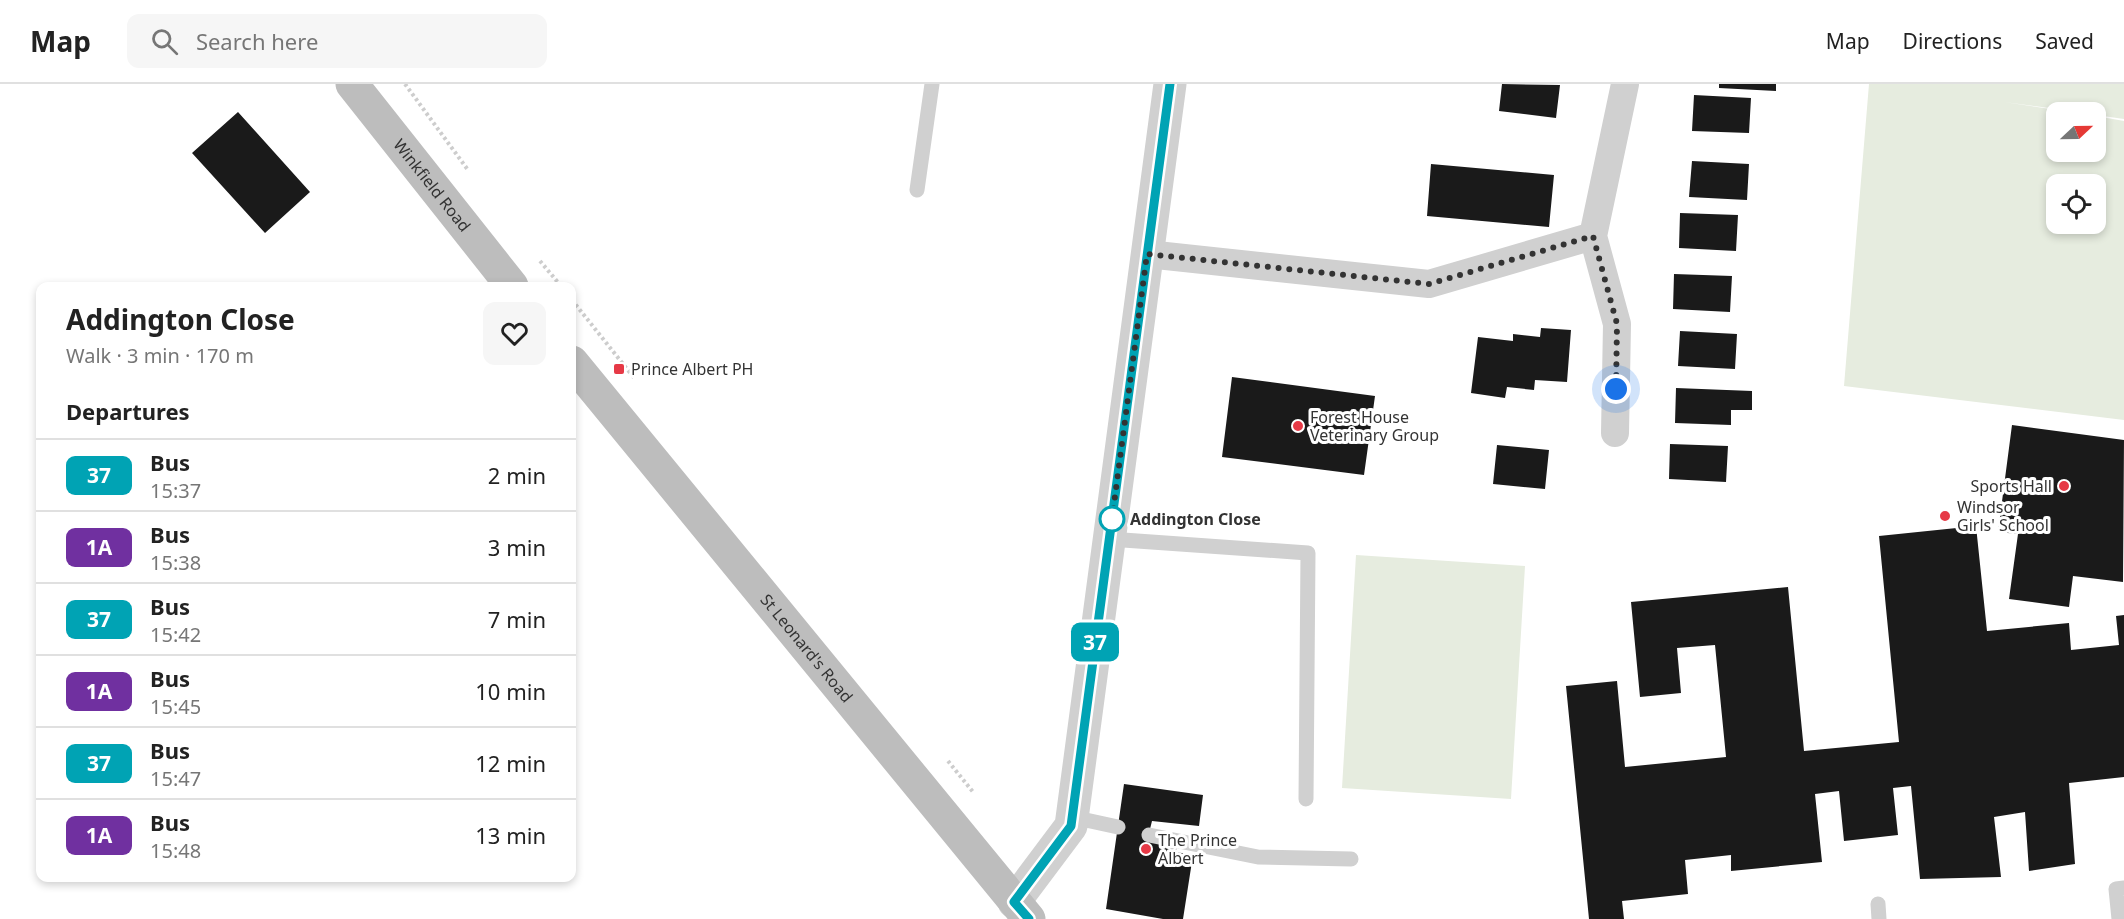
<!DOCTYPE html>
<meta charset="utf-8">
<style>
:root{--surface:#fff;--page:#f6f6f6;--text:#222;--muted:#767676;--line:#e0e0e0}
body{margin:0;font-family:"Noto Sans",sans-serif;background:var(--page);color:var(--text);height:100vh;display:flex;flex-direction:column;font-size:22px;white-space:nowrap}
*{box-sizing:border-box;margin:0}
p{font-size:20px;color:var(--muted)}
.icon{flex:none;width:33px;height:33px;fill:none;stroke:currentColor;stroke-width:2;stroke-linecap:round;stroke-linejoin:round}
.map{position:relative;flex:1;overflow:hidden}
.sheet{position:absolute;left:36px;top:198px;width:540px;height:600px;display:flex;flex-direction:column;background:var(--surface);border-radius:12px;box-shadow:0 3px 9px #0003}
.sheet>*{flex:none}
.badge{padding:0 12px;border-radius:9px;font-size:21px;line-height:39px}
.needle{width:39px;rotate:68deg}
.buttons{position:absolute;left:2046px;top:18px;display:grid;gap:12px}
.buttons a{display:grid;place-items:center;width:60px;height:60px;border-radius:12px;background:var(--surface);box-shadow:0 3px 9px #0003;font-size:30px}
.you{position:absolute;width:30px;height:30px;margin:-15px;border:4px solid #fff;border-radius:50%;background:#1a73e8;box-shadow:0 0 0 9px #1a73e833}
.map>.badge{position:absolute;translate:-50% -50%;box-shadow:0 0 0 3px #fff}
h2{padding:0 30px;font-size:22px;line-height:54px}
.round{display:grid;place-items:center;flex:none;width:63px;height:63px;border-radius:12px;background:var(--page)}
.summary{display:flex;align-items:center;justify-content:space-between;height:102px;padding:0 30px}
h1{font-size:28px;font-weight:700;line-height:45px}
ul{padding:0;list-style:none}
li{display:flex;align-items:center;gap:18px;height:72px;padding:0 30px;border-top:2px solid var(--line)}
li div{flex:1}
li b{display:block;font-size:22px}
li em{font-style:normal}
li .badge{min-width:66px;font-weight:700;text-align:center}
header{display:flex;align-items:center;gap:36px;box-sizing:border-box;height:84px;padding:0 30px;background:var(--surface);border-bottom:2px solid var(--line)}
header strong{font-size:28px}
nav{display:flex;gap:33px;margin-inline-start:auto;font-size:21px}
.search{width:420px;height:54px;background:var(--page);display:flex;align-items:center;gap:15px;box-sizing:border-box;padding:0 21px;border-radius:12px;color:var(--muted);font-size:22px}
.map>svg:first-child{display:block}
.green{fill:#e6ecdf;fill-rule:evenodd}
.building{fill:#1a1a1a}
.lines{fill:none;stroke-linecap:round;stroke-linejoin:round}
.path{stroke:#cdcdcd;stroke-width:4;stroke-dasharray:3 3;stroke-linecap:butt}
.service{stroke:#d0d0d0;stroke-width:15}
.minor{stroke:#d0d0d0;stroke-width:28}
.tertiary{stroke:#d0d0d0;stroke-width:33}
.secondary{stroke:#bdbdbd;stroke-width:33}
.line-casing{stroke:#fff;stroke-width:14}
.line{stroke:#00a3b4;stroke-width:9}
.walk{stroke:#333;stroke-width:6;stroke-dasharray:0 10.8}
.poi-dot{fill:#e63946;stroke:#fff;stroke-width:2}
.stop-dot{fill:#fff;stroke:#00a3b4;stroke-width:3}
.labels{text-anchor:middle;stroke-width:6;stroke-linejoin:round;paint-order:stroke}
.street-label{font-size:16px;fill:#333;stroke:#fff}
.poi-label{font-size:16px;fill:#333;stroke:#fff;text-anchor:start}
.stop-label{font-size:16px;font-weight:bold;fill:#333;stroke:#fff;text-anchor:start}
</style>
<header>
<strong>Map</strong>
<div class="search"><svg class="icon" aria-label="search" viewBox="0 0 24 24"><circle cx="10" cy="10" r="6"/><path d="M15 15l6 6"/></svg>Search here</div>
<nav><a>Map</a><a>Directions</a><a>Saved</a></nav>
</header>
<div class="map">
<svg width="2124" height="835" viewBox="0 0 2124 835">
<rect width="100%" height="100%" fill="#fff"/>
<!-- green -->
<path class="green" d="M1869,0H2124V35L2096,31V28H2079L2004,18L2070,28H2056V68H2096V32L2124,37V336L1844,302ZM2096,100V140H2056V100Z
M1356,471L1525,482L1511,715L1342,704Z"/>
<!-- building -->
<path class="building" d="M1502,0L1560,1L1556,34L1499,27Z
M1719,0H1776V7L1719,4Z
M1694,11L1751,14L1749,49L1692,47Z
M238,28L310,108L265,149L192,69Z
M1692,77L1749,80L1747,116L1689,113Z
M1431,80L1554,91L1549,143L1427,132Z
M1680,129L1738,131L1736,167L1679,164Z
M1674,190L1732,192L1730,228L1673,225Z
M1541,244L1571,246L1567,298L1535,296L1534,306L1507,303L1505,314L1471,309L1478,253L1513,257V250L1540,253Z
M1680,247L1737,250L1735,285L1678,282Z
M1232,293L1375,312L1364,391L1222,373Z
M1676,304L1752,307V326H1731V341L1675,339Z
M2012,341L2124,356L2123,498L2073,492L2069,523L2009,515L2018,450L1998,448Z
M1670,360L1728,362L1726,398L1669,395Z
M1497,361L1549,366L1545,405L1493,400Z
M1976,442L1987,547L2069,539L2071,566L2119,561L2116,532L2124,531V693L2069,699L2075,780L2029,787L2025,728L1994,733L2001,793L1920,795L1911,702L1893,704L1898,751L1844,757L1839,707L1815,710L1822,778L1731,787V771L1685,776L1688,810L1622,817L1624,835H1589L1566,602L1617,597L1625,683L1726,673L1715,561L1677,564L1681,609L1640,613L1631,518L1788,503L1804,667L1899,658L1879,452Z
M1124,700L1203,711L1199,742L1152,737L1147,757L1177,763L1176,768L1193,771L1183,835H1163L1106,825Z"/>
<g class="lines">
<!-- path -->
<path class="path" d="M405,0L468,86
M540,177L561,202
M572,216L635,295
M948,677L973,708"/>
<!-- service -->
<path class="service" d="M917,106L932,0
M1109,455L1308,469L1306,715
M1072,733L1118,743
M1149,751L1258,773L1351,775
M1878,820L1879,835
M2119,835L2116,805L2124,804"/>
<!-- minor -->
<path class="minor" d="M1147,170L1429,200L1593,152
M1615,349L1617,240L1593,152L1625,0"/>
<!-- tertiary -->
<path class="tertiary" d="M1014,818L1071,742L1170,0"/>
<!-- secondary -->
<g class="secondary">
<path id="s1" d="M352,0L512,202"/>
<path id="s2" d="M572,278L1029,835"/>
</g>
</g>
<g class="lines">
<!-- line casing -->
<g class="line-casing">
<path id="line" d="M1029,835L1014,818L1071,742L1170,0"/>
</g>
<!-- line -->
<use href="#line" class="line"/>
<!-- walk -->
<path class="walk" d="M1112,435L1147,170L1429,200L1593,152L1617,240L1616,305"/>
</g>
<!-- markers -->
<g class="poi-dot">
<rect x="613" y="279" width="12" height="12" rx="3"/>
<circle cx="1298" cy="342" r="6"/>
<circle cx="2064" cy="402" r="6"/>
<circle cx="1945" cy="432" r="6"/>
<circle cx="1146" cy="765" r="6"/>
</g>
<circle class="stop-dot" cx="1112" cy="435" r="12"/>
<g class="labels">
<!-- street labels -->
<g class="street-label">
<text dy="6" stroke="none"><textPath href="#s1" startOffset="129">Winkfield Road</textPath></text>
<text dy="6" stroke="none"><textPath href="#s2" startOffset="370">St Leonard's Road</textPath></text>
</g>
<!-- poi labels -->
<g class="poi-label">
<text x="631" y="291">Prince Albert PH</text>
<text x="1310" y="339">Forest House<tspan x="1310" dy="18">Veterinary Group</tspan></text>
<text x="2052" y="408" text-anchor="end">Sports Hall</text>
<text x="1957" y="429">Windsor<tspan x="1957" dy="18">Girls' School</tspan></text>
<text x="1158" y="762">The Prince<tspan x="1158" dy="18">Albert</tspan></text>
</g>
<!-- stop labels -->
<g class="stop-label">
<text x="1130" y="441">Addington Close</text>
</g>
</g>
</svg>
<div class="buttons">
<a><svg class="needle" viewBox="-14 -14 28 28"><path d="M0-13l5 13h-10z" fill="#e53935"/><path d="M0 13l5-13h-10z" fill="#767676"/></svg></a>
<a><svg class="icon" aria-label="locate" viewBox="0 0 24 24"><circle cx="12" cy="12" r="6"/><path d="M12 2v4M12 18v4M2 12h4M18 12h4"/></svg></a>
</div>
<div class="you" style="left:1616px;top:305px"></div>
<b class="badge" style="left:1095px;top:558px;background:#00a3b4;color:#fff">37</b>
<section class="sheet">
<div class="summary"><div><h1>Addington Close</h1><p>Walk · 3 min · 170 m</p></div><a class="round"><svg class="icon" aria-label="heart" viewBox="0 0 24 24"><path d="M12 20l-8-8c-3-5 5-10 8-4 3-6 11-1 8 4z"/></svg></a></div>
<h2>Departures</h2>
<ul>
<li><span class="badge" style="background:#00a3b4;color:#fff">37</span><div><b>Bus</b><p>15:37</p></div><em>2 min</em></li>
<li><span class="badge" style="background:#7030a0;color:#fff">1A</span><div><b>Bus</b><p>15:38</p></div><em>3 min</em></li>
<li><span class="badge" style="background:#00a3b4;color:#fff">37</span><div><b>Bus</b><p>15:42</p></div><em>7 min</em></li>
<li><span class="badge" style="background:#7030a0;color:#fff">1A</span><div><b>Bus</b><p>15:45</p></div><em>10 min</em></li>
<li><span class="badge" style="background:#00a3b4;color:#fff">37</span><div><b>Bus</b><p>15:47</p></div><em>12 min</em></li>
<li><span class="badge" style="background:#7030a0;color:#fff">1A</span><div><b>Bus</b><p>15:48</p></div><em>13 min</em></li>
</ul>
</section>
</div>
